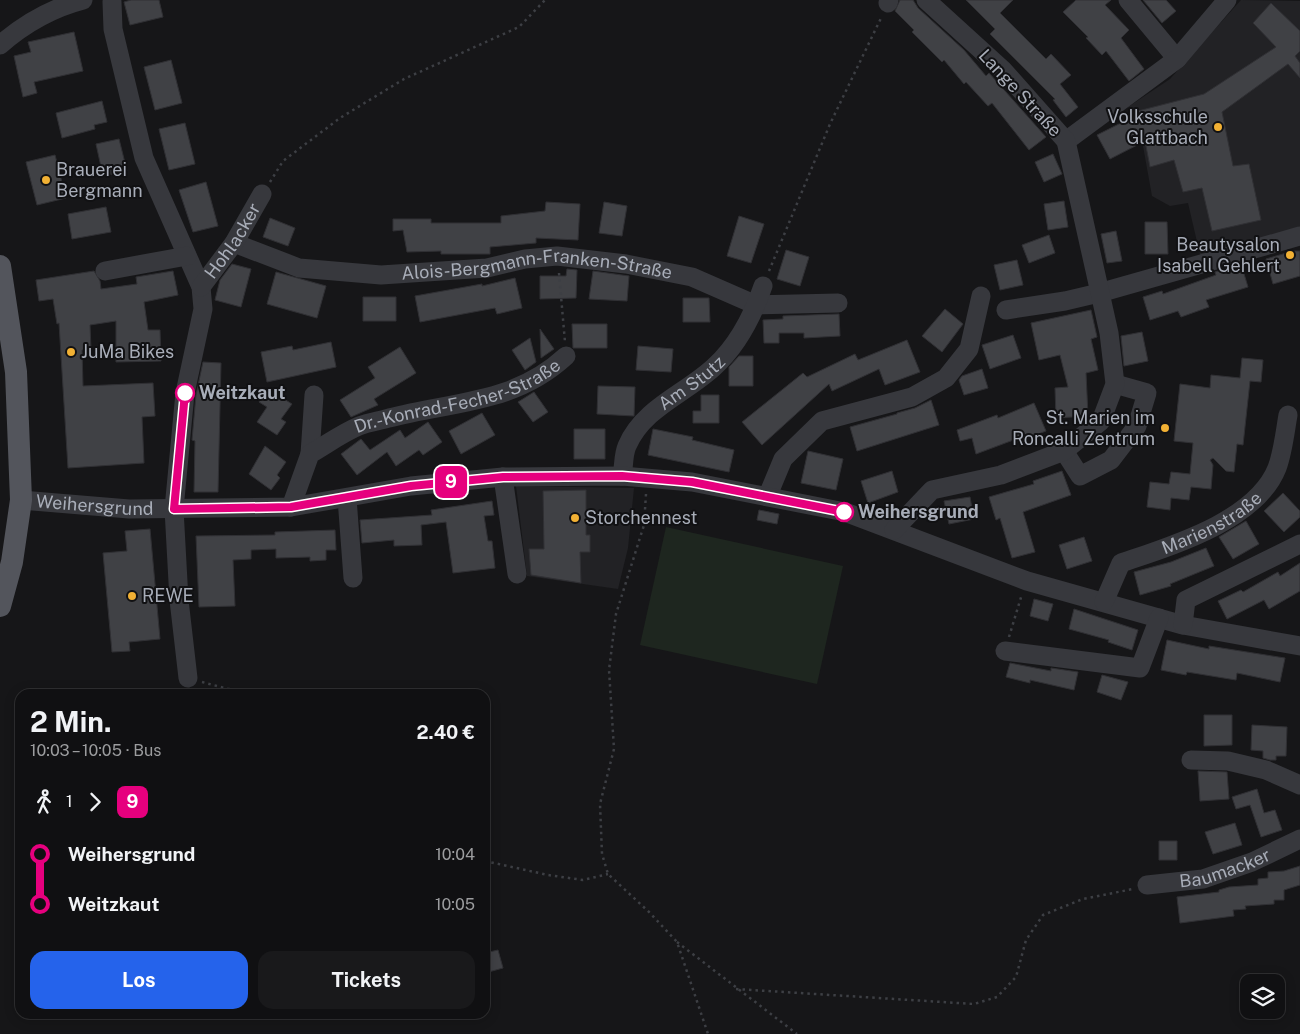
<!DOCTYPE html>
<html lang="de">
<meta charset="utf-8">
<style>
:root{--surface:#101012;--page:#19191b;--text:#f1f3f6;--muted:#9c9d9f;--line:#303032;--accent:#2563eb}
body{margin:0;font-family:"Public Sans",sans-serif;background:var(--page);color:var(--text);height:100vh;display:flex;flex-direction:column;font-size:19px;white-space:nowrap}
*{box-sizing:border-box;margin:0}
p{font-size:16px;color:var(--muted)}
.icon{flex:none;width:28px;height:28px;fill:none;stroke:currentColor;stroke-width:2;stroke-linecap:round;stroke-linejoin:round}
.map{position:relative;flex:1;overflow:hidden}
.side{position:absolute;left:15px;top:689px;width:475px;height:330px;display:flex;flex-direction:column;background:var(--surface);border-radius:15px;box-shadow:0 2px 12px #0003,0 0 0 1px var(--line)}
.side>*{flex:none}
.badge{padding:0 10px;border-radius:8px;font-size:18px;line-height:32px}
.controls{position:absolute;left:1240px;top:974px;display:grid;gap:10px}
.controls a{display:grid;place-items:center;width:45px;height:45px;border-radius:10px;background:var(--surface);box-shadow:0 2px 12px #0003,0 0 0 1px var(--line);font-size:25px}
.map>.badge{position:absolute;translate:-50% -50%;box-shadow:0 0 0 2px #fff}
.legs{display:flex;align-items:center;gap:8px;height:55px;padding:0 15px;font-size:16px}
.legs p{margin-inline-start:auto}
.overview{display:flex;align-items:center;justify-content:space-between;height:85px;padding:0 15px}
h1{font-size:28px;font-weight:700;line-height:38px}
.action{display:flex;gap:10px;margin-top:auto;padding:10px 15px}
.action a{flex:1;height:58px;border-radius:15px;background:var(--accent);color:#fff;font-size:20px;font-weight:700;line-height:58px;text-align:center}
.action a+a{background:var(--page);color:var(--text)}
ul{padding:0 15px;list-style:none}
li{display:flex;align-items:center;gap:18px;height:50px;font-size:19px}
li i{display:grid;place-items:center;width:8px;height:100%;margin:0 6px;background:currentColor}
li i::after{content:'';width:12px;height:12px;margin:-6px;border:4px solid;border-radius:50%;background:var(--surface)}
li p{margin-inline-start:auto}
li:first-child i{background:linear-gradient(#0000 50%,currentColor 0)}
li:last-child i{background:linear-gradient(currentColor 50%,#0000 0)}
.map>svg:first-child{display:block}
.built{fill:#222225}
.green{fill:#1e261f}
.building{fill:#404145;stroke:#303034}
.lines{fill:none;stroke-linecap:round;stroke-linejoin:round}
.path{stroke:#3d3f44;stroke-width:2.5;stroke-dasharray:2.5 4;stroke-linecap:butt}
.minor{stroke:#37383d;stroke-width:19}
.major{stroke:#53555c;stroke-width:22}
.line-1-casing{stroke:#fff;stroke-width:11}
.line-1{stroke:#e6007e;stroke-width:8}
.poi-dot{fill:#f2b134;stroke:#111113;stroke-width:2}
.stop-1-dot{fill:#fff;stroke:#e6007e;stroke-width:2.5}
.labels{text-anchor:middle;stroke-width:4;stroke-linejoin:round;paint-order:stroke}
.street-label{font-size:18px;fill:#a8adb8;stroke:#111113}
.poi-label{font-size:18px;fill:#a8adb8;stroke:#111113;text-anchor:start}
.stop-label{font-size:18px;font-weight:bold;fill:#a8adb8;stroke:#111113;text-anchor:start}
</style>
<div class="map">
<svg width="1300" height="1034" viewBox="0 0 1300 1034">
<rect width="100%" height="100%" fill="#161618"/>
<!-- built -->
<path class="built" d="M1241,0L1300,1V228L1201,259L1188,203L1170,206L1152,196L1143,146L1128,107L1170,79Z
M516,486L634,488L628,548L618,589L527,576Z"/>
<!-- green -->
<path class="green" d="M666,527L843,566L817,684L640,645Z"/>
<!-- building -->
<path class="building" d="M131,0H159L163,17L130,25L124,2Z
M900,0H913L918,8L964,50L986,76L989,73L1046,137L1029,150L992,103L988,106L966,82L964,84L944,60L942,62L912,32L914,30L895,11Z
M966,0H1013L1000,13L1046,59L1051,54L1071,75L1060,84L1078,107L1066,117L1053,100L1055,99L990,34L995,29Z
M1076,0H1111L1105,5L1129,30L1121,38L1144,69L1129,81L1106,51L1102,55L1086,38L1088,37L1063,12Z
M1143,0H1166L1176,11L1162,23Z
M1271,3L1300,31V51L1295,56L1300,63V78L1288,64L1222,112L1233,166L1249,164L1261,220L1212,231L1202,188L1183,192L1174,160L1150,167L1145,141L1110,159L1097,135L1139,114L1138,111L1204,94L1276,47L1253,23Z
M74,32L83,71L34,82L37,93L23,97L14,56L31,52L28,42Z
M171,60L182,103L155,110L144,67Z
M102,101L107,122L94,125L95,129L62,138L56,113Z
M185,123L195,164L169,170L159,129Z
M119,139L127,171L103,176L96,144Z
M1053,154L1062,174L1044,182L1035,162Z
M55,155L66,198L37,205L26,162Z
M206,182L218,226L193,232L179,190Z
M1064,201L1068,227L1048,230L1044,204Z
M546,202L580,204L578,240L536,238V243L490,247V254H441V251L407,252L403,230L393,231V219H431V223H501V216L545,211Z
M604,202L627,206L622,236L599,233Z
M106,207L111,232L72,239L68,214Z
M739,216L764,224L751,263L727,256Z
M270,218L295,228L288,246L263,237Z
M1145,222H1167L1168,254H1145Z
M1116,231L1122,261L1107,263L1101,234Z
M1049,235L1055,253L1029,263L1022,245Z
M786,250L809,257L800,286L777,279Z
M1293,251H1300V276L1273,284L1266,259Z
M1017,260L1023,285L1000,290L994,265Z
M232,264L251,269L241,307L215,300L220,280Z
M1241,264L1248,287L1206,300L1209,307L1181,317L1178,311L1150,320L1143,297L1162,291L1163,294L1216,275L1215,272Z
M567,269L577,270L576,298L540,299V276H566Z
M94,271L100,281L101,289L137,284L136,277L173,271L178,295L144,302L148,330H160L161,361L116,362V321L90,325L91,350H82L83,386L153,383L155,416L142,417L144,463L68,468L59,323L57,324L53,299L39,301L36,280Z
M593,271L629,276L627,301L589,299Z
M276,272L326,286L317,318L267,304Z
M515,278L522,308L497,314L495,308L420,322L415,296L482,284V286Z
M363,297H396V321H363Z
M683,298H709L710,322H683Z
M945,309L963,324L942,352L922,336Z
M1091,310L1097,337L1091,339L1098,370L1086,373L1088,416L1056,418L1055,388L1068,387L1060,355L1039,360L1031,323Z
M839,314L840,336L804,338V333H779V343H764L763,320L783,319V316Z
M572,324H607V348H573Z
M540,329L554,349L541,358Z
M1142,332L1148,361L1124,366L1121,336Z
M1013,335L1021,358L990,369L982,345Z
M530,338L536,362L525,370L512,350Z
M907,340L920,372L885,385L879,369L832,391L829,384L762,445L742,422L803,373L807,377L855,354L858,360Z
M331,342L336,367L267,382L261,352L292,346L293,350Z
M638,346L673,349L671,372L636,370Z
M400,347L416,373L374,399L378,405L351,417L340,400L375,378L368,367Z
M739,356H753V386H729V367Z
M1242,358L1263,360L1261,382L1250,381L1243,445L1237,444L1234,472L1226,471L1213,458L1210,460L1213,465L1211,489L1191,487L1189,500L1171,498L1170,510L1147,507L1150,482L1169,484L1171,472L1190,474L1193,443L1174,441L1180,384L1210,388L1211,375L1240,378Z
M203,362L221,363L218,492H194L195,441L192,440L196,395Z
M982,369L988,388L964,395L959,380L962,376Z
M598,386L635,387L634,416L597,414Z
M268,389L292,404L281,419L286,422L277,435L257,422L267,407L259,402Z
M534,392L548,412L533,422L518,402Z
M701,395H719V423H693V411H701Z
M931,400L939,425L857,451L850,427L897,414V413L915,408Z
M1034,403L1046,431L1017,442L1016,439L976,454L972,438L960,441L957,430L997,415L998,418Z
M482,413L495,435L461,454L449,431Z
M428,422L442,442L423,455L419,450L396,466L387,452L357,475L341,454L361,439L370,450L400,430L405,438Z
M574,429H605V459H574Z
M653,429L693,437L692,440L734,450L729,472L648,455Z
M265,446L286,462L277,475L280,478L271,490L249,474Z
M808,451L843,459L836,490L801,483Z
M892,471L898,492L868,503L861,481Z
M1062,471L1071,495L1023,512L1035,552L1012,558L1000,518L996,520L989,497L1034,484L1033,481Z
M586,490V535H590V552H580L581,583L531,575L529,549H544L543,491Z
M1283,493L1300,511V517L1284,532L1264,511Z
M970,497L974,519L949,524L944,501Z
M492,501L494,515L484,516L488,541H492L495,568L453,573L446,522L421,525L422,545L394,546V540L362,543L360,520L432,515L431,510Z
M759,510L779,514L777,524L757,520Z
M1246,521L1259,544L1233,559L1219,537Z
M150,529L160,639L129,642L130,651L112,652L103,553L127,551L125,531Z
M335,530L336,550H326V560L310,561V557L276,558V549L251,550V559L233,560L235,606L199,607L196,536L275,535V532Z
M1084,537L1092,561L1067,569L1059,545Z
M1206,548L1214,566L1170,584L1171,586L1140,595L1134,572L1171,562Z
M1300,563V591L1269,609L1264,600L1227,619L1218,601L1241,590L1243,592L1278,572L1280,576Z
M1034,599L1053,604L1048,621L1030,616Z
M1074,609L1138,630L1132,650L1108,642L1109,640L1069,629Z
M1167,640L1209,649V646L1285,658L1280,682L1237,673L1236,680L1187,672L1186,675L1161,670Z
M1010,663L1051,671V668L1078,672L1074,690L1030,680V683L1006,677Z
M1102,675L1128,682L1121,700L1097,692Z
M1204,715H1232V745L1204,746Z
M1252,725L1287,727L1286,756H1276V760H1270L1263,758V751L1251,750Z
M1198,771L1227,772L1229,799L1200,801Z
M1257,789L1264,813L1275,810L1282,830L1261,837L1250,805L1236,809L1232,797Z
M1235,823L1242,845L1213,854L1205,832Z
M1159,841H1177V860H1159Z
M1300,866V885L1284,890V900H1274V904L1245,906L1246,909L1233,910L1234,916L1180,923L1177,897L1219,892V890L1229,887L1258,885V879L1268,878V872L1284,871Z
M498,950L503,968L485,973V953Z"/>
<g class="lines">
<!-- path -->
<path class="path" d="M270,182L283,161L340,118L404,79L519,27L545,0
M769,271L830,124L882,16
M559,273L565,342
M646,494L644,525L616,614L609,670L614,749L600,804L602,854L608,874L649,912L677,942L708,1034
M1009,637L1022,594
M202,682L228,689L302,694
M485,861L548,875L583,880L608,874
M677,942L797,1034
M736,989L974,1004L997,997L1016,977L1026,940L1043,915L1083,899L1133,889"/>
<!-- minor -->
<g class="minor">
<path d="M1128,0L1177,59"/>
<path d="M112,2L113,29L144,158L201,287L203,309L185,393L174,509L179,600L188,678"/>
<path d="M888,3L889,0"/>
<path d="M0,45C24,24 52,8 83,0"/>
<path d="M1066,141L1177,59L1227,0"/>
<path id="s1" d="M234,243L299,268L381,275L487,268L525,259L557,256L626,264L692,277L756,305L838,303"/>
<path d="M105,271L187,256"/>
<path id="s2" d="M201,287L234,243L262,194"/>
<path d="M1006,310L1065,301L1099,293L1300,236"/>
<path d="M1064,451L1080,476L1111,460L1137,426L1147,393L1115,384"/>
<path d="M310,454L314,395"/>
<path id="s3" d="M622,476C624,467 623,455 627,446C643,408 685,394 714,367C737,346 753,315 763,286"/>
<path d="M503,477L517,574"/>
<path d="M768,495L783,459L822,421L912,397L946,378L969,349L981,296"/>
<path d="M347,498L353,578"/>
<path id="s4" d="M21,500L129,509L291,507L411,486L503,477L622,476L692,482L845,512L1027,581L1183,625L1300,646"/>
<path id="s5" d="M291,507L310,454C326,445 342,433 359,426C369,422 379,421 389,418C454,401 514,404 566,356"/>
<path d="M894,530L932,490L1001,475L1064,451L1101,421L1115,384L1109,333L1066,141L1003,70L926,0"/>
<path id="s6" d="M1104,602L1121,563C1171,546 1256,521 1277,468C1283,452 1285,432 1288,415"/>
<path d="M1183,625L1186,600L1300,544"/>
<path d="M1005,651L1140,668L1159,618"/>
<path d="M1191,760L1228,761L1266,770L1300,785"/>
<path id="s7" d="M1147,885L1203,879L1252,862L1300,839"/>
</g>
<!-- major -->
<path class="major" d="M0,266L16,372L21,500L12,562L0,606"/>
</g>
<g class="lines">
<!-- line-1 casing -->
<g class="line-1-casing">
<path id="line-1" d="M185,393L174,509L291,507L411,486L503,477L622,476L692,482L844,512"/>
</g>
<!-- line-1 -->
<use href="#line-1" class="line-1"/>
</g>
<!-- markers -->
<g class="poi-dot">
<circle cx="1218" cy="127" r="5"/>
<circle cx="46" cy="180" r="5"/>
<circle cx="1290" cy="255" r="5"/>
<circle cx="71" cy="352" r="5"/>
<circle cx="1165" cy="428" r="5"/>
<circle cx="575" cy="518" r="5"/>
<circle cx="132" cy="596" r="5"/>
</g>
<g class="stop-1-dot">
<circle cx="185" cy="393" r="9"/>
<circle cx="844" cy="512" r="9"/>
</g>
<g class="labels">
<!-- street labels -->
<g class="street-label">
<text transform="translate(1020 93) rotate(47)" y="6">Lange Straße</text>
<text dy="6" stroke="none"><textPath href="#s2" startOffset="56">Hohlacker</textPath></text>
<text dy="6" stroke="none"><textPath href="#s1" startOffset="309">Alois-Bergmann-Franken-Straße</textPath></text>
<text dy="6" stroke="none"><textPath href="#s3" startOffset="122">Am Stutz</textPath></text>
<text dy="6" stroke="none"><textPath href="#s5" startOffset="216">Dr.-Konrad-Fecher-Straße</textPath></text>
<text dy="6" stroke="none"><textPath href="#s4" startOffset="74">Weihersgrund</textPath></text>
<text dy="6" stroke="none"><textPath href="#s6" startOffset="142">Marienstraße</textPath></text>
<text dy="6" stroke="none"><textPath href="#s7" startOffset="80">Baumacker</textPath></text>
</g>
<!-- poi labels -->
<g class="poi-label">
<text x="1208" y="123" text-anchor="end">Volksschule<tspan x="1208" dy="21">Glattbach</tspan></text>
<text x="56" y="176">Brauerei<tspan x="56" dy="21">Bergmann</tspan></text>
<text x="1280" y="251" text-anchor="end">Beautysalon<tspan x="1280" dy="21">Isabell Gehlert</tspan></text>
<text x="81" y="358">JuMa Bikes</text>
<text x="1155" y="424" text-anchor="end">St. Marien im<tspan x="1155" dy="21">Roncalli Zentrum</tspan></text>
<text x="585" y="524">Storchennest</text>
<text x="142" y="602">REWE</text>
</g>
<!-- stop labels -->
<g class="stop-label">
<text x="199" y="399">Weitzkaut</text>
<text x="858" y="518">Weihersgrund</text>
</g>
</g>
</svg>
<div class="controls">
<a><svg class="icon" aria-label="layers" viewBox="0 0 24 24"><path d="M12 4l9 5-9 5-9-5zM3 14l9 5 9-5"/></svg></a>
</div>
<b class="badge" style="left:451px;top:482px;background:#e6007e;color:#fff">9</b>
<section class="side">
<div class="overview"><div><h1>2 Min.</h1><p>10:03 – 10:05 · Bus</p></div><b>2.40 €</b></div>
<div class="legs"><svg class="icon" aria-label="walk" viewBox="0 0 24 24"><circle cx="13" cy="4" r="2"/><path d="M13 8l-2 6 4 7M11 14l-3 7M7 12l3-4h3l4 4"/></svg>1<svg class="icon" aria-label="forward" viewBox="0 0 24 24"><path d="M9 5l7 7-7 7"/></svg><b class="badge" style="background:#e6007e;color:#fff">9</b></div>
<ul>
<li><i style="color:#e6007e"></i><b>Weihersgrund</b><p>10:04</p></li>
<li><i style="color:#e6007e"></i><b>Weitzkaut</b><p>10:05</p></li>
</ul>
<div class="action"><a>Los</a><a>Tickets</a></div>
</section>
</div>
